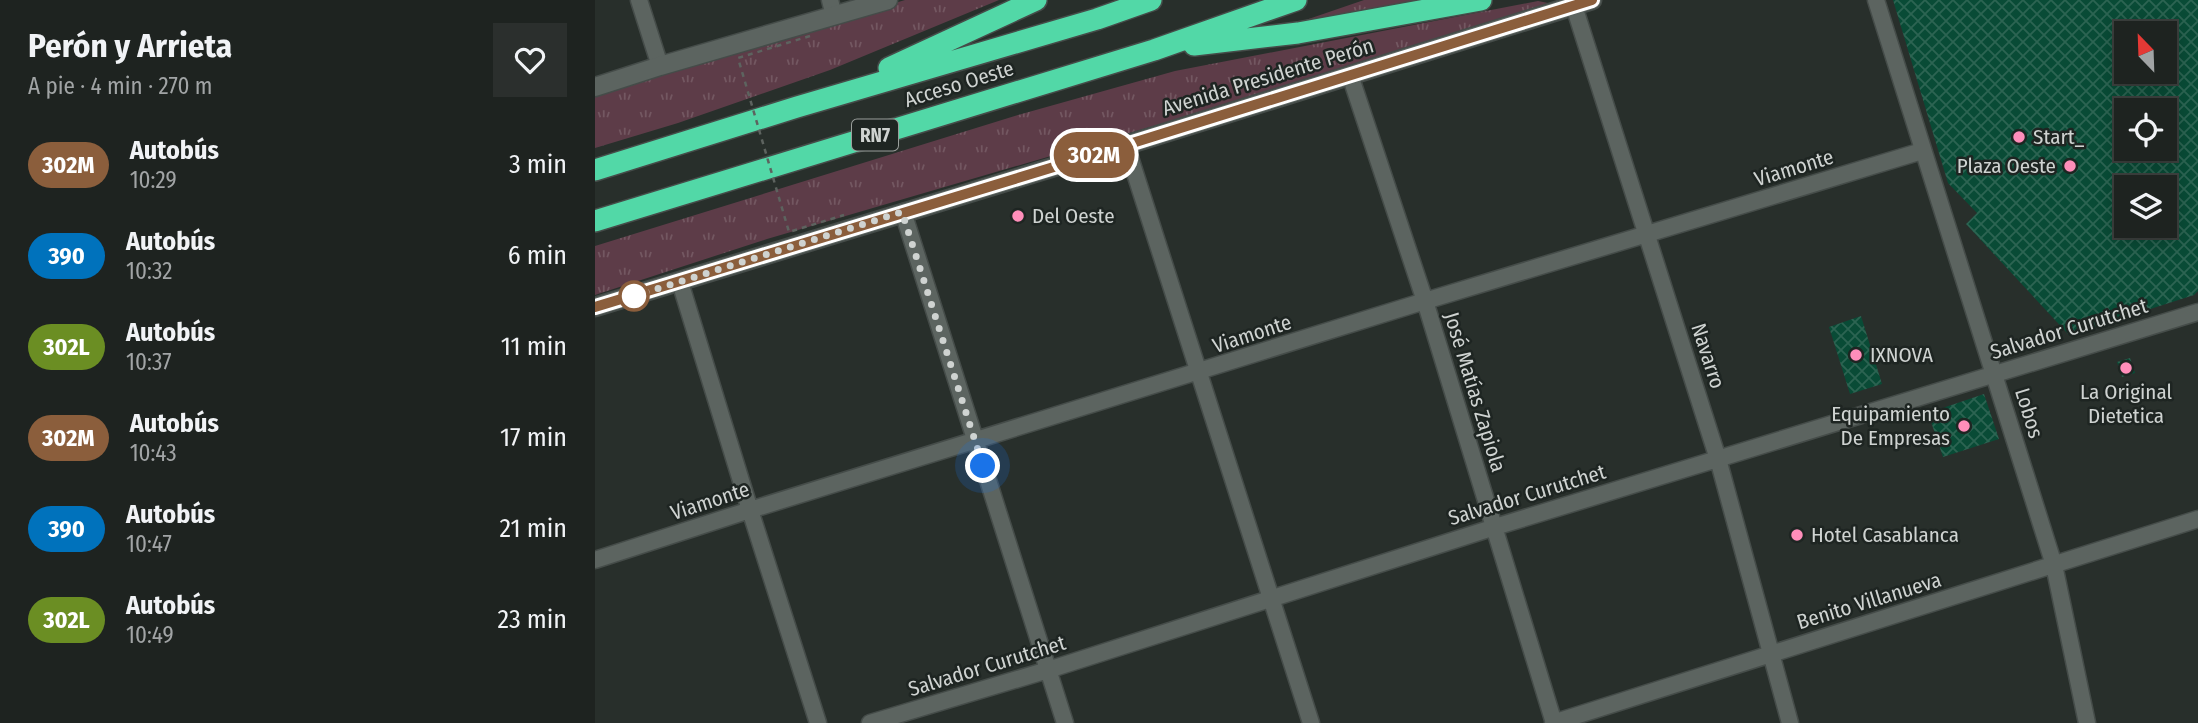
<!DOCTYPE html>
<html lang="es">
<meta charset="utf-8">
<style>
:root{--surface:#1e2320;--page:#2b2f2d;--text:#f1f3f6;--muted:#a1a4a5;--line:#3c403e}
body{margin:0;font-family:"Fira Sans Condensed",sans-serif;background:var(--page);color:var(--text);height:100vh;display:flex;flex-direction:column;font-size:26px;white-space:nowrap}
*{box-sizing:border-box;margin:0}
p{font-size:23px;color:var(--muted)}
.icon{flex:none;width:38px;height:38px;fill:none;stroke:currentColor;stroke-width:2;stroke-linecap:round;stroke-linejoin:round}
.map{position:relative;flex:1;overflow:hidden}
.panel{display:flex;flex-direction:column;background:var(--surface);width:595px}
.panel>*{flex:none}
.badge{padding:0 14px;border-radius:23px;font-size:24px;line-height:46px}
.needle{width:46px;rotate:337deg}
.controls{position:absolute;left:1519px;top:21px;display:grid;gap:14px}
.controls a{display:grid;place-items:center;width:63px;height:63px;border-radius:0px;background:var(--surface);box-shadow:0 4px 18px #0003,0 0 0 2px var(--line);font-size:35px}
.you{position:absolute;width:35px;height:35px;margin:-18px;border:5px solid #fff;border-radius:50%;background:#1a73e8;box-shadow:0 0 0 10px #1a73e833}
.map>.badge{position:absolute;translate:-50% -50%;box-shadow:0 0 0 4px #fff}
.round{display:grid;place-items:center;flex:none;width:74px;height:74px;border-radius:0px;background:var(--page)}
.head{display:flex;align-items:center;justify-content:space-between;height:119px;padding:0 28px}
h1{font-size:33px;font-weight:700;line-height:52px}
ul{padding:0;list-style:none}
li{display:flex;align-items:center;gap:21px;height:91px;padding:0 28px}
li div{flex:1}
li b{display:block;font-size:26px}
li em{font-style:normal}
li .badge{min-width:77px;font-weight:700;text-align:center}
main{display:flex;flex:1;min-height:0}
.map>svg:first-child{display:block}
.grass{fill:url(#grass-tufts)}
.building{fill:url(#building-cross-hatch);fill-rule:evenodd}
.lines{fill:none;stroke-linecap:round;stroke-linejoin:round}
.minor-casing{stroke:#454c49;stroke-width:19}
.tertiary-casing{stroke:#454c49;stroke-width:21}
.motorway-casing{stroke:#454c49;stroke-width:24}
.minor{stroke:#5c6460;stroke-width:16}
.tertiary{stroke:#5c6460;stroke-width:18}
.motorway{stroke:#52d8a7;stroke-width:21}
.path-bridge{stroke:#5d635f;stroke-width:2.5;stroke-dasharray:5 5;stroke-linecap:butt}
.line-casing{stroke:#fff;stroke-width:16}
.line{stroke:#8b5e3c;stroke-width:10}
.walk{stroke:#cfd3d1;stroke-width:7;stroke-dasharray:0 12.6}
.poi-dot{fill:#ff8eba;stroke:#1e2522;stroke-width:2.5}
.stop-dot{fill:#fff;stroke:#8b5e3c;stroke-width:3.5}
.labels{text-anchor:middle;stroke-width:5;stroke-linejoin:round;paint-order:stroke}
.shield{fill:#1e2522;stroke:#9a9f9c;stroke-width:2}
.shield-label{font-size:19px;font-weight:bold;fill:#cfd3d1}
.street-label{font-size:21px;fill:#cfd3d1;stroke:#1e2522}
.poi-label{font-size:21px;fill:#cfd3d1;stroke:#1e2522;text-anchor:start}
</style>
<main>
<section class="panel">
<div class="head"><div><h1>Perón y Arrieta</h1><p>A pie · 4 min · 270 m</p></div><a class="round"><svg class="icon" aria-label="heart" viewBox="0 0 24 24"><path d="M12 20l-8-8c-3-5 5-10 8-4 3-6 11-1 8 4z"/></svg></a></div>
<ul>
<li><span class="badge" style="background:#8b5e3c;color:#fff">302M</span><div><b>Autobús</b><p>10:29</p></div><em>3 min</em></li>
<li><span class="badge" style="background:#0072bc;color:#fff">390</span><div><b>Autobús</b><p>10:32</p></div><em>6 min</em></li>
<li><span class="badge" style="background:#6b8e23;color:#fff">302L</span><div><b>Autobús</b><p>10:37</p></div><em>11 min</em></li>
<li><span class="badge" style="background:#8b5e3c;color:#fff">302M</span><div><b>Autobús</b><p>10:43</p></div><em>17 min</em></li>
<li><span class="badge" style="background:#0072bc;color:#fff">390</span><div><b>Autobús</b><p>10:47</p></div><em>21 min</em></li>
<li><span class="badge" style="background:#6b8e23;color:#fff">302L</span><div><b>Autobús</b><p>10:49</p></div><em>23 min</em></li>
</ul>
</section>
<div class="map">
<svg width="1603" height="723" viewBox="0 0 1603 723">
<defs>
<pattern id="grass-tufts" width="24" height="20" patternUnits="userSpaceOnUse" patternTransform="scale(1.75)"><rect width="24" height="20" fill="#5d3c48"/><path d="M3 7l-1-3M5 7V3M7 7l1-3M15 17l-1-3M17 17v-4M19 17l1-3" fill="none" stroke="#735761"/></pattern>
<pattern id="building-cross-hatch" width="8" height="8" patternUnits="userSpaceOnUse" patternTransform="scale(1.75)"><rect width="8" height="8" fill="#094b36"/><path d="M0 0l8 8M0 8l8-8" fill="none" stroke="#2c6452"/></pattern>
</defs>
<rect width="100%" height="100%" fill="#282f2b"/>
<!-- grass -->
<path class="grass" d="M310,0H404L235,70L83,123L0,148V94Z
M769,0H839L699,24Z
M943,1L953,3V5L613,110L172,239L0,295V246L423,115L580,71Z"/>
<!-- building -->
<path class="building" d="M1298,0H1603V291L1599,295L1474,335L1371,224L1382,213L1353,183ZM1531,33H1570V72H1531ZM1531,110H1570V149H1531ZM1531,187H1570V226H1531Z
M1266,316L1287,384L1255,394L1234,327Z
M1535,358L1540,373L1527,377L1522,362Z
M1389,394L1404,439L1348,457L1333,413Z"/>
<g class="lines">
<!-- minor casing -->
<g class="minor-casing">
<path id="minor" d="M44,0L65,66
M235,0L239,16
M1281,0L1459,565L1492,723
M979,6L1123,459L1195,723
M755,75L830,301L959,723
M531,145L716,723
M308,212L470,723
M85,282L155,510L223,723
M0,560L155,510L830,301L1327,151
M275,723L453,670L900,527L1603,312
M958,723L1603,519"/>
</g>
<!-- tertiary casing -->
<g class="tertiary-casing">
<path id="tertiary" d="M0,87L65,66L293,0
M0,307L531,145L997,0"/>
</g>
<!-- motorway casing -->
<g class="motorway-casing">
<path id="motorway" d="M599,45L703,33L886,0
M294,68L441,0
M0,170L202,107L502,19L556,0
M0,221L559,50L701,0"/>
</g>
<!-- minor -->
<use href="#minor" class="minor"/>
<!-- tertiary -->
<use href="#tertiary" class="tertiary"/>
<!-- motorway -->
<use href="#motorway" class="motorway"/>
<!-- path-bridge -->
<path class="path-bridge" d="M215,36L143,58L194,232L249,215"/>
</g>
<g class="lines">
<!-- line casing -->
<g class="line-casing">
<path id="line" d="M0,307L531,145L997,0"/>
</g>
<!-- line -->
<use href="#line" class="line"/>
<!-- walk -->
<path class="walk" d="M39,296L307,212L388,466"/>
</g>
<!-- markers -->
<g class="poi-dot">
<circle cx="1424" cy="137" r="7"/>
<circle cx="1475" cy="166" r="7"/>
<circle cx="423" cy="216" r="7"/>
<circle cx="1261" cy="355" r="7"/>
<circle cx="1531" cy="368" r="7"/>
<circle cx="1369" cy="426" r="7"/>
<circle cx="1202" cy="535" r="7"/>
</g>
<circle class="stop-dot" cx="39" cy="296" r="14"/>
<g class="labels">
<!-- shield labels -->
<rect class="shield" x="257" y="119.5" width="46" height="31" rx="5"/>
<g class="shield-label">
<text x="280" y="142">RN7</text>
</g>
<!-- street labels -->
<g class="street-label">
<text transform="translate(673 77) rotate(-17)" y="7">Avenida Presidente Perón</text>
<text transform="translate(364 84) rotate(-17)" y="7">Acceso Oeste</text>
<text transform="translate(1199 168) rotate(-17)" y="7">Viamonte</text>
<text transform="translate(1474 329) rotate(-17)" y="7">Salvador Curutchet</text>
<text transform="translate(657 334) rotate(-18)" y="7">Viamonte</text>
<text transform="translate(1113 356) rotate(72)" y="7">Navarro</text>
<text transform="translate(880 392) rotate(73)" y="7">José Matías Zapiola</text>
<text transform="translate(1434 413) rotate(73)" y="7">Lobos</text>
<text transform="translate(932 495) rotate(-17)" y="7">Salvador Curutchet</text>
<text transform="translate(115 501) rotate(-18)" y="7">Viamonte</text>
<text transform="translate(1274 601) rotate(-17)" y="7">Benito Villanueva</text>
<text transform="translate(392 666) rotate(-17)" y="7">Salvador Curutchet</text>
</g>
<!-- poi labels -->
<g class="poi-label">
<text x="1438" y="144">Start_</text>
<text x="1461" y="173" text-anchor="end">Plaza Oeste</text>
<text x="437" y="223">Del Oeste</text>
<text x="1275" y="362">IXNOVA</text>
<text x="1531" y="399" text-anchor="middle">La Original<tspan x="1531" dy="24">Dietetica</tspan></text>
<text x="1355" y="421" text-anchor="end">Equipamiento<tspan x="1355" dy="24">De Empresas</tspan></text>
<text x="1216" y="542">Hotel Casablanca</text>
</g>
</g>
</svg>
<div class="controls">
<a><svg class="needle" viewBox="-14 -14 28 28"><path d="M0-13l5 13h-10z" fill="#e53935"/><path d="M0 13l5-13h-10z" fill="#a1a4a5"/></svg></a>
<a><svg class="icon" aria-label="locate" viewBox="0 0 24 24"><circle cx="12" cy="12" r="6"/><path d="M12 2v4M12 18v4M2 12h4M18 12h4"/></svg></a>
<a><svg class="icon" aria-label="layers" viewBox="0 0 24 24"><path d="M12 4l9 5-9 5-9-5zM3 14l9 5 9-5"/></svg></a>
</div>
<div class="you" style="left:388px;top:466px"></div>
<b class="badge" style="left:499px;top:155px;background:#8b5e3c;color:#fff">302M</b>
</div>
</main>
